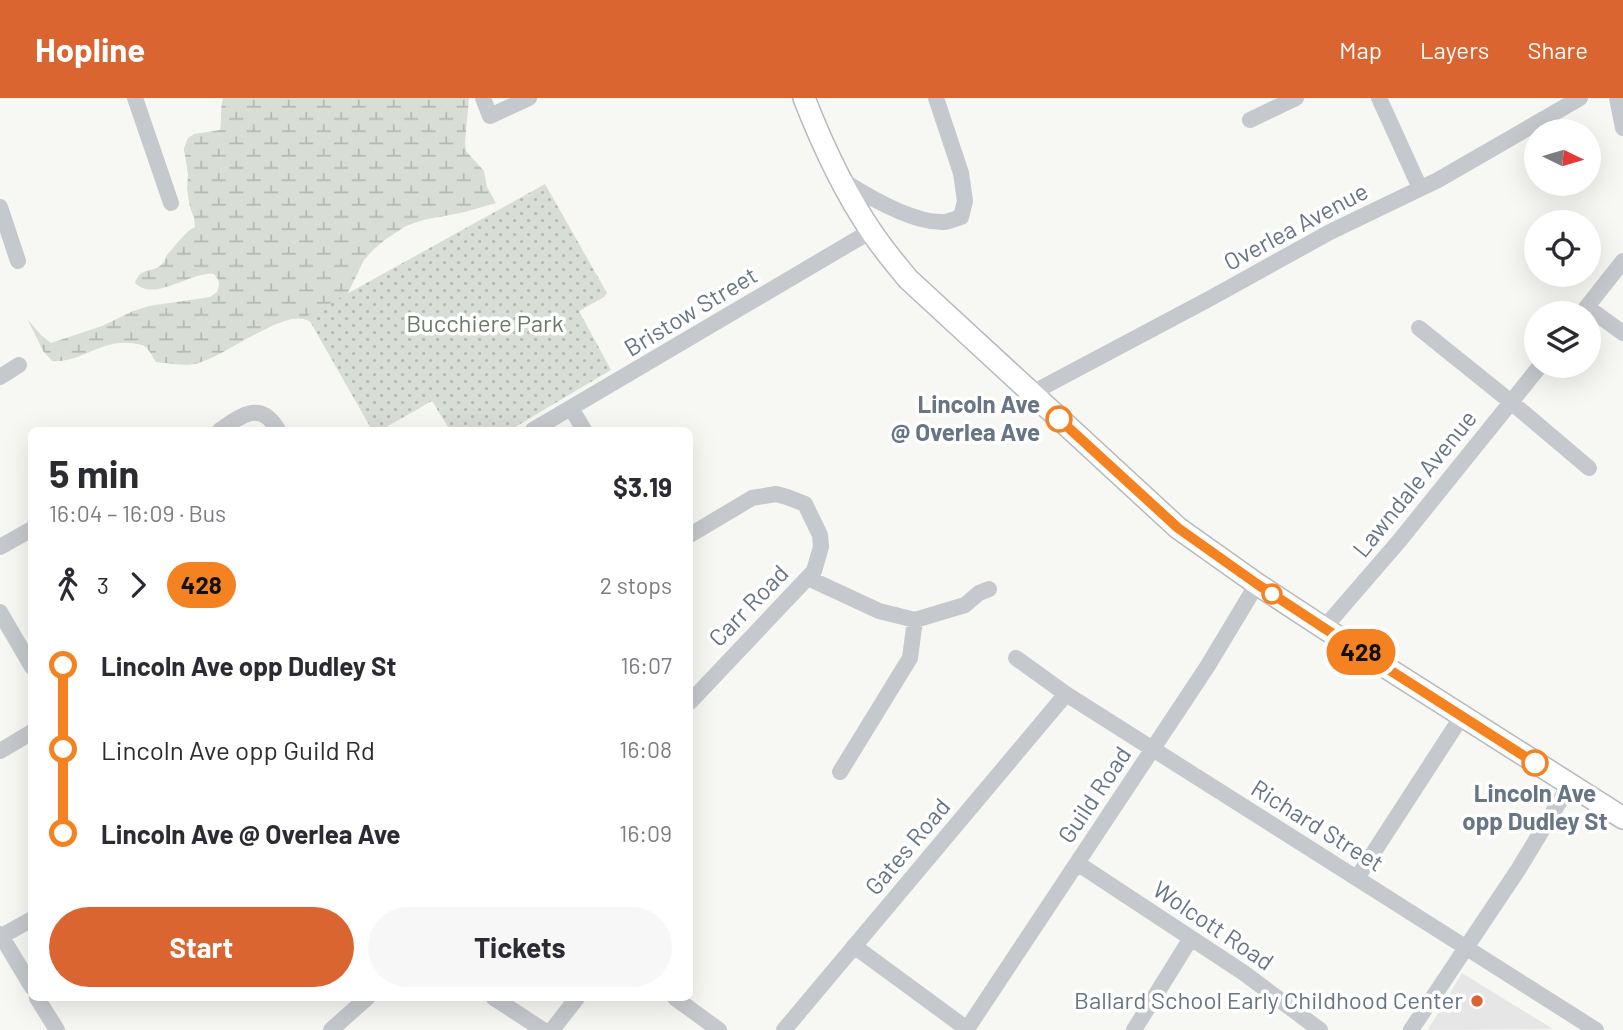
<!DOCTYPE html>
<meta charset="utf-8">
<style>
:root{--surface:#fff;--page:#f7f7f7;--text:#2b2b33;--muted:#7c7c81;--accent:#db6530}
body{margin:0;font-family:Barlow,sans-serif;background:var(--page);color:var(--text);height:100vh;display:flex;flex-direction:column;font-size:26px;white-space:nowrap}
*{box-sizing:border-box;margin:0}
p{font-size:23px;color:var(--muted)}
.icon{flex:none;width:38px;height:38px;fill:none;stroke:currentColor;stroke-width:2;stroke-linecap:round;stroke-linejoin:round}
.map{position:relative;flex:1;overflow:hidden}
.sheet{position:absolute;left:28px;top:329px;width:665px;height:574px;display:flex;flex-direction:column;background:var(--surface);border-radius:10px;box-shadow:0 7px 28px #0002}
.sheet>*{flex:none}
.badge{padding:0 14px;border-radius:23px;font-size:24px;line-height:46px}
.needle{width:46px;rotate:95deg}
.tools{position:absolute;left:1524px;top:21px;display:grid;gap:14px}
.tools a{display:grid;place-items:center;width:77px;height:77px;border-radius:50%;background:var(--surface);box-shadow:0 7px 28px #0002;font-size:35px}
.map>.badge{position:absolute;translate:-50% -50%;box-shadow:0 0 0 4px #fff}
.legs{display:flex;align-items:center;gap:10px;height:77px;padding:0 21px;font-size:23px}
.legs p{margin-inline-start:auto}
.summary{display:flex;align-items:center;justify-content:space-between;height:119px;padding:0 21px}
h1{font-size:38px;font-weight:700;line-height:52px}
.action{display:flex;gap:14px;margin-top:auto;padding:14px 21px}
.action a{flex:1;height:80px;border-radius:42px;background:var(--accent);color:#fff;font-size:28px;font-weight:700;line-height:80px;text-align:center}
.action a+a{background:var(--page);color:var(--text)}
ul{padding:0 21px;list-style:none}
li{display:flex;align-items:center;gap:24px;height:84px;font-size:26px}
li i{display:grid;place-items:center;width:10px;height:100%;margin:0 9px;background:currentColor}
li i::after{content:'';width:18px;height:18px;margin:-9px;border:5px solid;border-radius:50%;background:var(--surface)}
li p{margin-inline-start:auto}
li:first-child i{background:linear-gradient(#0000 50%,currentColor 0)}
li:last-child i{background:linear-gradient(currentColor 50%,#0000 0)}
header{display:flex;align-items:center;gap:42px;box-sizing:border-box;height:98px;padding:0 35px;background:var(--accent);color:#fff}
header strong{font-size:33px}
nav{display:flex;gap:38px;margin-inline-start:auto;font-size:24px}
.map>svg:first-child{display:block}
.built{fill:#e5e6e5}
.wetland{fill:url(#wetland-marsh)}
.park{fill:url(#park-dots)}
.lines{fill:none;stroke-linecap:round;stroke-linejoin:round}
.secondary-casing{stroke:#b5babe;stroke-width:24}
.minor{stroke:#c5c8cc;stroke-width:16}
.secondary{stroke:#fff;stroke-width:21}
.line-1-casing{stroke:#fff;stroke-width:16}
.line-1{stroke:#f58220;stroke-width:10}
.stop-1-dot{fill:#fff;stroke:#f58220;stroke-width:3.5}
.poi-dot{fill:#db6530;stroke:#fff;stroke-width:2.5}
.labels{text-anchor:middle;stroke-width:7;stroke-linejoin:round;paint-order:stroke}
.street-label{font-size:24px;fill:#677584;stroke:#fff}
.park-label{font-size:24px;fill:#697b66;stroke:#fff}
.stop-label{font-size:24px;font-weight:bold;fill:#677584;stroke:#fff;text-anchor:end}
.poi-label{font-size:24px;fill:#677584;stroke:#fff;text-anchor:end}
</style>
<header>
<strong>Hopline</strong>
<nav><a>Map</a><a>Layers</a><a>Share</a></nav>
</header>
<div class="map">
<svg width="1623" height="932" viewBox="0 0 1623 932">
<defs>
<pattern id="wetland-marsh" width="20" height="14" patternUnits="userSpaceOnUse" patternTransform="scale(1.75)"><rect width="20" height="14" fill="#d8ded5"/><path d="M1 5h8M5 5V1M11 12h8M15 12V8" fill="none" stroke="#b3b9b2"/></pattern>
<pattern id="park-dots" width="8" height="8" patternUnits="userSpaceOnUse" patternTransform="scale(1.75)"><rect width="8" height="8" fill="#d8ded5"/><path d="M2 2h.1M6 6h.1" fill="none" stroke="#b3b9b2" stroke-width="1.8" stroke-linecap="round"/></pattern>
</defs>
<rect width="100%" height="100%" fill="#f7f7f4"/>
<!-- built -->
<path class="built" d="M1462,875L1553,931L1428,932Z"/>
<!-- wetland -->
<path class="wetland" d="M223,0H469L465,45L466,53L484,73L487,89L496,105L465,114L423,122L406,128L386,141L374,151L364,162L348,195L317,228C313,225 308,222 303,221C280,215 224,258 199,265C185,269 170,265 156,264C153,260 150,254 147,250C143,247 142,247 137,246C102,239 81,266 52,263L43,253L28,222L42,238L51,245L102,228L133,213L149,208L210,199L217,194C220,186 220,183 214,176C190,173 155,205 135,185C140,169 152,175 161,167C167,162 163,163 167,157C174,149 185,134 195,129L194,120L190,109L187,91L188,77L184,50L188,40L194,36L220,32C222,21 220,10 223,0Z"/>
<!-- park -->
<path class="park" d="M545,86L607,195L604,199L579,213L611,272L510,332H450L432,303L381,332H372L307,218Z"/>
<g class="lines">
<!-- secondary casing -->
<g class="secondary-casing">
<path id="secondary" d="M804,0C822,46 843,92 871,133C882,150 895,165 908,181L1178,430L1257,486L1324,530L1623,720"/>
</g>
<!-- minor -->
<path class="minor" d="M135,0L171,105
M483,0L490,18L529,0
M1379,0L1420,90
M1617,0L1623,30
M1250,22L1296,0
M842,82C867,98 914,126 945,124C950,123 955,121 961,119L965,103L961,75L936,0
M0,109L18,163
M1587,209L1623,235
M1582,215L1623,163
M1419,230L1511,304L1589,370
M0,279L19,267
M1032,295L1209,201L1330,134L1438,82L1580,0
M571,310L584,332
M220,332C242,317 261,302 278,332
M533,332L871,133
M690,437L752,400L776,396L787,399L805,406L820,437L821,449L814,473L690,604
M0,449L32,431
M808,480L879,513L915,522L910,560L840,674
M0,514L32,569
M915,522L965,507L979,495L989,491
M1324,530L1400,442L1540,268
M1016,560L1066,596L1596,932
M0,653L32,634
M1077,765L1244,875L1320,932
M1357,780L1462,618
M0,836L32,889
M0,839L32,821
M854,848L967,931L1207,569L1257,486
M37,900L57,932
M494,900L543,932
M675,900L719,932
M331,932L367,900
M552,932L577,900
M784,932L1066,596
M1134,932L1191,840
M1411,932L1518,772L1570,686"/>
<!-- secondary -->
<use href="#secondary" class="secondary"/>
</g>
<g class="lines">
<!-- line-1 casing -->
<g class="line-1-casing">
<path id="line-1" d="M1059,321L1178,430L1257,486L1324,530L1535,665"/>
</g>
<!-- line-1 -->
<use href="#line-1" class="line-1"/>
</g>
<!-- markers -->
<g class="stop-1-dot">
<circle cx="1059" cy="321" r="12"/>
<circle cx="1272" cy="496" r="9"/>
<circle cx="1535" cy="665" r="12"/>
</g>
<circle class="poi-dot" cx="1477" cy="903" r="7"/>
<g class="labels">
<!-- street labels -->
<g class="street-label">
<text transform="translate(1296 129) rotate(-28)" y="8">Overlea Avenue</text>
<text transform="translate(691 214) rotate(-31)" y="8">Bristow Street</text>
<text transform="translate(1415 386) rotate(-51)" y="8">Lawndale Avenue</text>
<text transform="translate(749 508) rotate(-46)" y="8">Carr Road</text>
<text transform="translate(1095 697) rotate(-56)" y="8">Guild Road</text>
<text transform="translate(1317 728) rotate(32)" y="8">Richard Street</text>
<text transform="translate(908 749) rotate(-50)" y="8">Gates Road</text>
<text transform="translate(1213 828) rotate(34)" y="8">Wolcott Road</text>
</g>
<!-- park labels -->
<g class="park-label">
<text x="485" y="234">Bucchiere Park</text>
</g>
<!-- stop labels -->
<g class="stop-label">
<text x="1040" y="315">Lincoln Ave<tspan x="1040" dy="28">@ Overlea Ave</tspan></text>
<text x="1535" y="704" text-anchor="middle">Lincoln Ave<tspan x="1535" dy="28">opp Dudley St</tspan></text>
</g>
<!-- poi labels -->
<g class="poi-label">
<text x="1463" y="911">Ballard School Early Childhood Center</text>
</g>
</g>
</svg>
<div class="tools">
<a><svg class="needle" viewBox="-14 -14 28 28"><path d="M0-13l5 13h-10z" fill="#e53935"/><path d="M0 13l5-13h-10z" fill="#7c7c81"/></svg></a>
<a><svg class="icon" aria-label="locate" viewBox="0 0 24 24"><circle cx="12" cy="12" r="6"/><path d="M12 2v4M12 18v4M2 12h4M18 12h4"/></svg></a>
<a><svg class="icon" aria-label="layers" viewBox="0 0 24 24"><path d="M12 4l9 5-9 5-9-5zM3 14l9 5 9-5"/></svg></a>
</div>
<b class="badge" style="left:1361px;top:554px;background:#f58220;color:#111">428</b>
<section class="sheet">
<div class="summary"><div><h1>5 min</h1><p>16:04 – 16:09 · Bus</p></div><b>$3.19</b></div>
<div class="legs"><svg class="icon" aria-label="walk" viewBox="0 0 24 24"><circle cx="13" cy="4" r="2"/><path d="M13 8l-2 6 4 7M11 14l-3 7M7 12l3-4h3l4 4"/></svg>3<svg class="icon" aria-label="forward" viewBox="0 0 24 24"><path d="M9 5l7 7-7 7"/></svg><b class="badge" style="background:#f58220;color:#111">428</b><p>2 stops</p></div>
<ul>
<li><i style="color:#f58220"></i><b>Lincoln Ave opp Dudley St</b><p>16:07</p></li>
<li><i style="color:#f58220"></i><span>Lincoln Ave opp Guild Rd</span><p>16:08</p></li>
<li><i style="color:#f58220"></i><b>Lincoln Ave @ Overlea Ave</b><p>16:09</p></li>
</ul>
<div class="action"><a>Start</a><a>Tickets</a></div>
</section>
</div>
